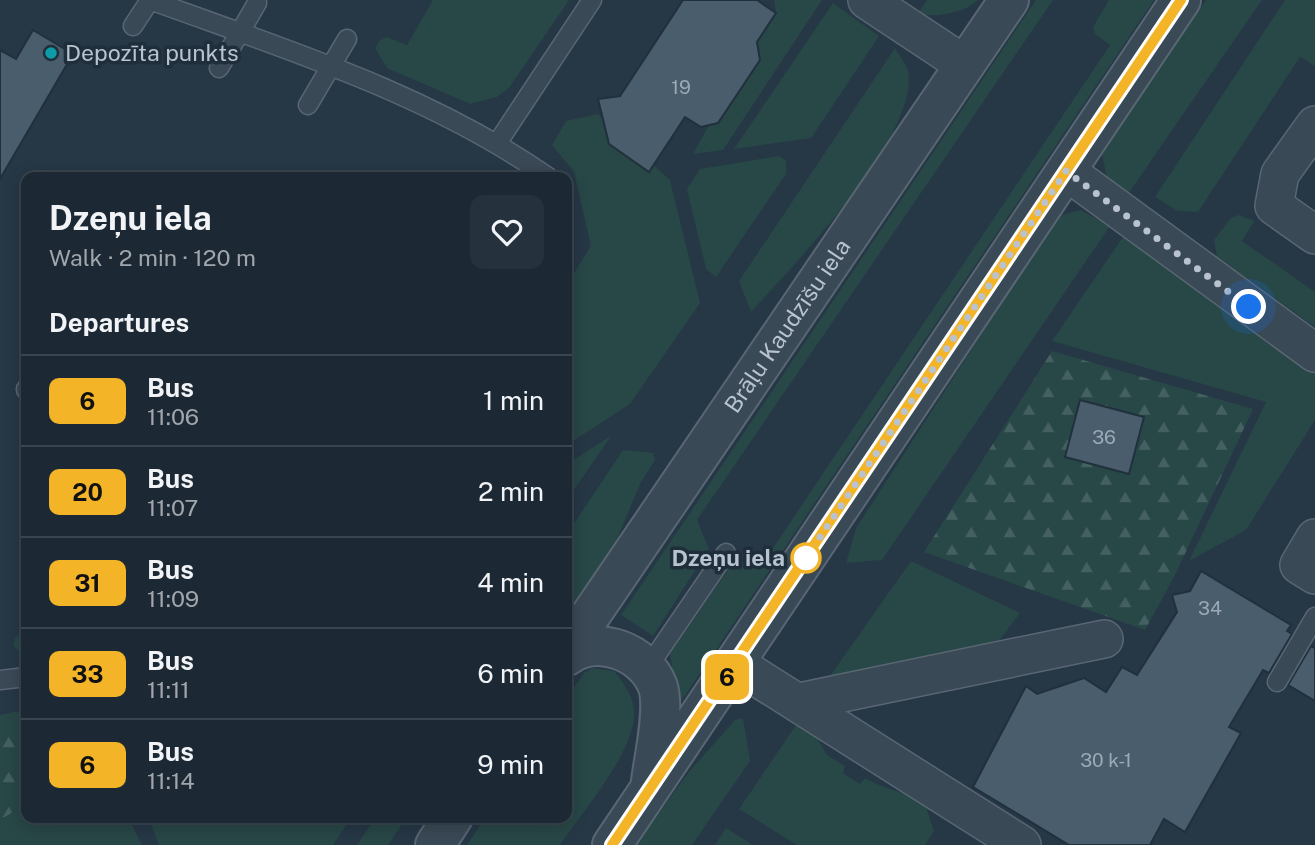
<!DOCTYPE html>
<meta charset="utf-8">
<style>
:root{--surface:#1c2934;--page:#25313c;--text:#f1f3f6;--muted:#a0a6ac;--line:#3a454f}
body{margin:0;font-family:"Public Sans",sans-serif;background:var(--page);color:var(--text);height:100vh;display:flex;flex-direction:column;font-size:26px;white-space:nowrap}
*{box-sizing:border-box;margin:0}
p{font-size:23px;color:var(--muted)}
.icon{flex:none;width:38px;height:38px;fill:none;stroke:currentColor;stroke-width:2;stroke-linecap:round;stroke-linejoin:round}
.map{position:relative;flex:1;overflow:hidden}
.sheet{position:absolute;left:21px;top:172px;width:551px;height:651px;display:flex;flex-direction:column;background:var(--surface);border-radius:14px;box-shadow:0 4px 18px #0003,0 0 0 2px var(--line)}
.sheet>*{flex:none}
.badge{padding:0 14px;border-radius:10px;font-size:24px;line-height:46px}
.you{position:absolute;width:35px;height:35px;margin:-18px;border:5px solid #fff;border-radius:50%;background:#1a73e8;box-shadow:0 0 0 10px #1a73e833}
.map>.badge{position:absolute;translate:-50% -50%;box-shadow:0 0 0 4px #fff}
h2{padding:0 28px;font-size:26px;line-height:63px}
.round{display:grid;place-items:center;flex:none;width:74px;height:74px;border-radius:14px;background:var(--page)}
.overview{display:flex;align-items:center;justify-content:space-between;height:119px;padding:0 28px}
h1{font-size:33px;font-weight:700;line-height:52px}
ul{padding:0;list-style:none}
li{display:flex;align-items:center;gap:21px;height:91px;padding:0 28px;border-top:2px solid var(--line)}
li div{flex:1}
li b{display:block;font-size:26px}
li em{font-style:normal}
li .badge{min-width:77px;font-weight:700;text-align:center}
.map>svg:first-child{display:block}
.green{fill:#284747}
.forest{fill:url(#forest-firs)}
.building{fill:#495d6d;stroke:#21303d;stroke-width:2}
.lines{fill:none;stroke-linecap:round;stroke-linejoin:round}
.service-casing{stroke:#596673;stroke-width:21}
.minor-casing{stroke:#596673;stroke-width:40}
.tertiary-casing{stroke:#596673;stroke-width:42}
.service{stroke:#3a4956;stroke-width:18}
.minor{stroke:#3a4956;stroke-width:37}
.tertiary{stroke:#3a4956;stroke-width:38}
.line-casing{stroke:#fff;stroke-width:16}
.line{stroke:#f4b427;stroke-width:10}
.walk{stroke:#b8c3cf;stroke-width:7;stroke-dasharray:0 12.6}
.culture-dot{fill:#0f9aa8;stroke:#1f2e3b;stroke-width:2.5}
.stop-dot{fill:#fff;stroke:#f4b427;stroke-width:3.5}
.labels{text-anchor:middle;stroke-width:7;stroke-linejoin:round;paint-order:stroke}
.number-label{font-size:19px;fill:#9caab6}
.poi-label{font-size:23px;fill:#b8c3cf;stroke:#1f2e3b;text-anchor:start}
.street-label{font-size:23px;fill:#b8c3cf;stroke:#1f2e3b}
.stop-label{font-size:23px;font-weight:bold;fill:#b8c3cf;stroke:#1f2e3b;text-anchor:end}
</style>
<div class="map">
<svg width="1315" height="845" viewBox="0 0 1315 845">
<defs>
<pattern id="forest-firs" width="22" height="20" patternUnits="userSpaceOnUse" patternTransform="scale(1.75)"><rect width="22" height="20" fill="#284747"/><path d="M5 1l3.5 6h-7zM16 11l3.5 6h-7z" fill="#456060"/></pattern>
</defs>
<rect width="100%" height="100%" fill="#263746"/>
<!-- green -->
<path class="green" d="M433,0H569L509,88L497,97L470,104L387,68L375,48L379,41L387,37L407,45Z
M774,0H822L723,150L693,154L709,125L718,123L759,60L757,42L776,13Z
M927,0H978C961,15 938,16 917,15Z
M1036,0H1053L697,520L709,549L653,636L621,615Z
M1109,0H1154L678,706L670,654L734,561L763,563L1110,45L1095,34L1093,27Z
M1206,0H1262L1126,197L1108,183L1102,155Z
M1285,0H1315V66L1300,57L1198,212L1178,211L1155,197Z
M833,3L879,36L811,138L734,149Z
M895,48C899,55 906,64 908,71C920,135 793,266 751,312L739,281Z
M598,114L670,180L700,303L630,404L567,445V284L591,246L574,172L552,145L566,121Z
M779,156L786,161V174L716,277L706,269L687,189L700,169Z
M1080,210L1110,226L882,560L846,563L856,528L1058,216Z
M1239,215L1254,221L1242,241L1315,292V327L1217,257L1214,240L1231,218Z
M1125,234L1315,370V420L1246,530L1189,561L1266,402L1052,341Z
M611,436L567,500V464Z
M623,450L653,453L655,460L641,482L615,544L567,615V534Z
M911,561L1020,613L998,642L825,683Z
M22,632H26V654L23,655L13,646L15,638Z
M592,668L614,671C623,682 632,694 634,709C638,749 582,812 560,845H467L486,817H567V698L584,673Z
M743,718L750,761L692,845H636L688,773L735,720Z
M796,725L817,738L827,755L845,766L843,773L860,784L865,778C884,789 904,792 924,801L934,831L925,845H797L739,809Z
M26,804V817H128L142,845H0V820Z
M148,817H352L333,845H159Z
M376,817H407L388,845H357Z
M726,828L753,845H715Z"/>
<!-- forest -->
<path class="forest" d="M1052,351L1253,409L1175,575L1145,630L924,552Z
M26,710V804L0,820V715Z"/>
<!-- building -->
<path class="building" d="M683,0H757L776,13L757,42L760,60L718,123L701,127L685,117L649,172L609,144L598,99L620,96Z
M33,30L73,54L0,179V50L16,59Z
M1080,400L1144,417L1129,474L1065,457Z
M1201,571L1291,625L1287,631L1292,634L1269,673L1263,670L1229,727L1241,733L1185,832L1164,819L1150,845H1069L973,787L1026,686L1037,694L1084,678L1106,692L1122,667L1137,675L1177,612L1172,595L1190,591Z
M1311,646L1315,648V701L1288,685Z"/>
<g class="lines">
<!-- service casing -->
<g class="service-casing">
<path id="service" d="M150,0C287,50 427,93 548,177
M133,26L150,0
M219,68L257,3
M308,105L347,39
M498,142L592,0
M26,390V389
M646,670L726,553
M0,680L26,677
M1277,682L1315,617"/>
</g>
<!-- minor casing -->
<g class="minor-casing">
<path id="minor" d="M867,0L965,65
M1315,125L1280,174L1274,206L1315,235
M1066,171L1315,353
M1315,538L1299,565L1315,575
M736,664L1022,845
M799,702L1104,639"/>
</g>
<!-- tertiary casing -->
<g class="tertiary-casing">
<g id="tertiary">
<path id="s1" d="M567,650L1009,0"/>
<path d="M567,656C597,634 645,651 658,687C665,710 654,757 651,781"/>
<path d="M435,845L453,817"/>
<path d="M612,845L1181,0"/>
</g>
</g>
<!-- service -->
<use href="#service" class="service"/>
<!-- minor -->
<use href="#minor" class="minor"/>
<!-- tertiary -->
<use href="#tertiary" class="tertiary"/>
</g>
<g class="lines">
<!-- line casing -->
<g class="line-casing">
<path id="line" d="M612,845L1181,0"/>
</g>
<!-- line -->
<use href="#line" class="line"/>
<!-- walk -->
<path class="walk" d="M806,558L1066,171L1249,307"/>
</g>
<!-- markers -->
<circle class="culture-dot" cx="51" cy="53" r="7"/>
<circle class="stop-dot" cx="806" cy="558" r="14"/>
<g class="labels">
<!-- number labels -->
<g class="number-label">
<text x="681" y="94">19</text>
<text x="1104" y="444">36</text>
<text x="1210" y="615">34</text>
<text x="1106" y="767">30 k-1</text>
</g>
<!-- poi labels -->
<g class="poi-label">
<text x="65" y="61">Depozīta punkts</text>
</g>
<!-- street labels -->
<g class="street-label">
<text dy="8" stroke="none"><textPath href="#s1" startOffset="392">Brāļu Kaudzīšu iela</textPath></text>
</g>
<!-- stop labels -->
<g class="stop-label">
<text x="785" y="566">Dzeņu iela</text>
</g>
</g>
</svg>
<div class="you" style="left:1249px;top:307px"></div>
<b class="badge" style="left:727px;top:677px;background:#f4b427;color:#111">6</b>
<section class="sheet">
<div class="overview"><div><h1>Dzeņu iela</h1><p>Walk · 2 min · 120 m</p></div><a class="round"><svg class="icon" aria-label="heart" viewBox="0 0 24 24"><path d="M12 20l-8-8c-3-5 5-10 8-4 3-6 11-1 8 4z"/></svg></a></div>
<h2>Departures</h2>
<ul>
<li><span class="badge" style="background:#f4b427;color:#111">6</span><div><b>Bus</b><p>11:06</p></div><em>1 min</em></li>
<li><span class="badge" style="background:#f4b427;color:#111">20</span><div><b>Bus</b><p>11:07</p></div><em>2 min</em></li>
<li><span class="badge" style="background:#f4b427;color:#111">31</span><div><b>Bus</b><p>11:09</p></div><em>4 min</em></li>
<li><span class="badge" style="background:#f4b427;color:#111">33</span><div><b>Bus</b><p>11:11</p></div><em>6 min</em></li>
<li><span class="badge" style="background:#f4b427;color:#111">6</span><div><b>Bus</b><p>11:14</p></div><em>9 min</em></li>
</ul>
</section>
</div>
